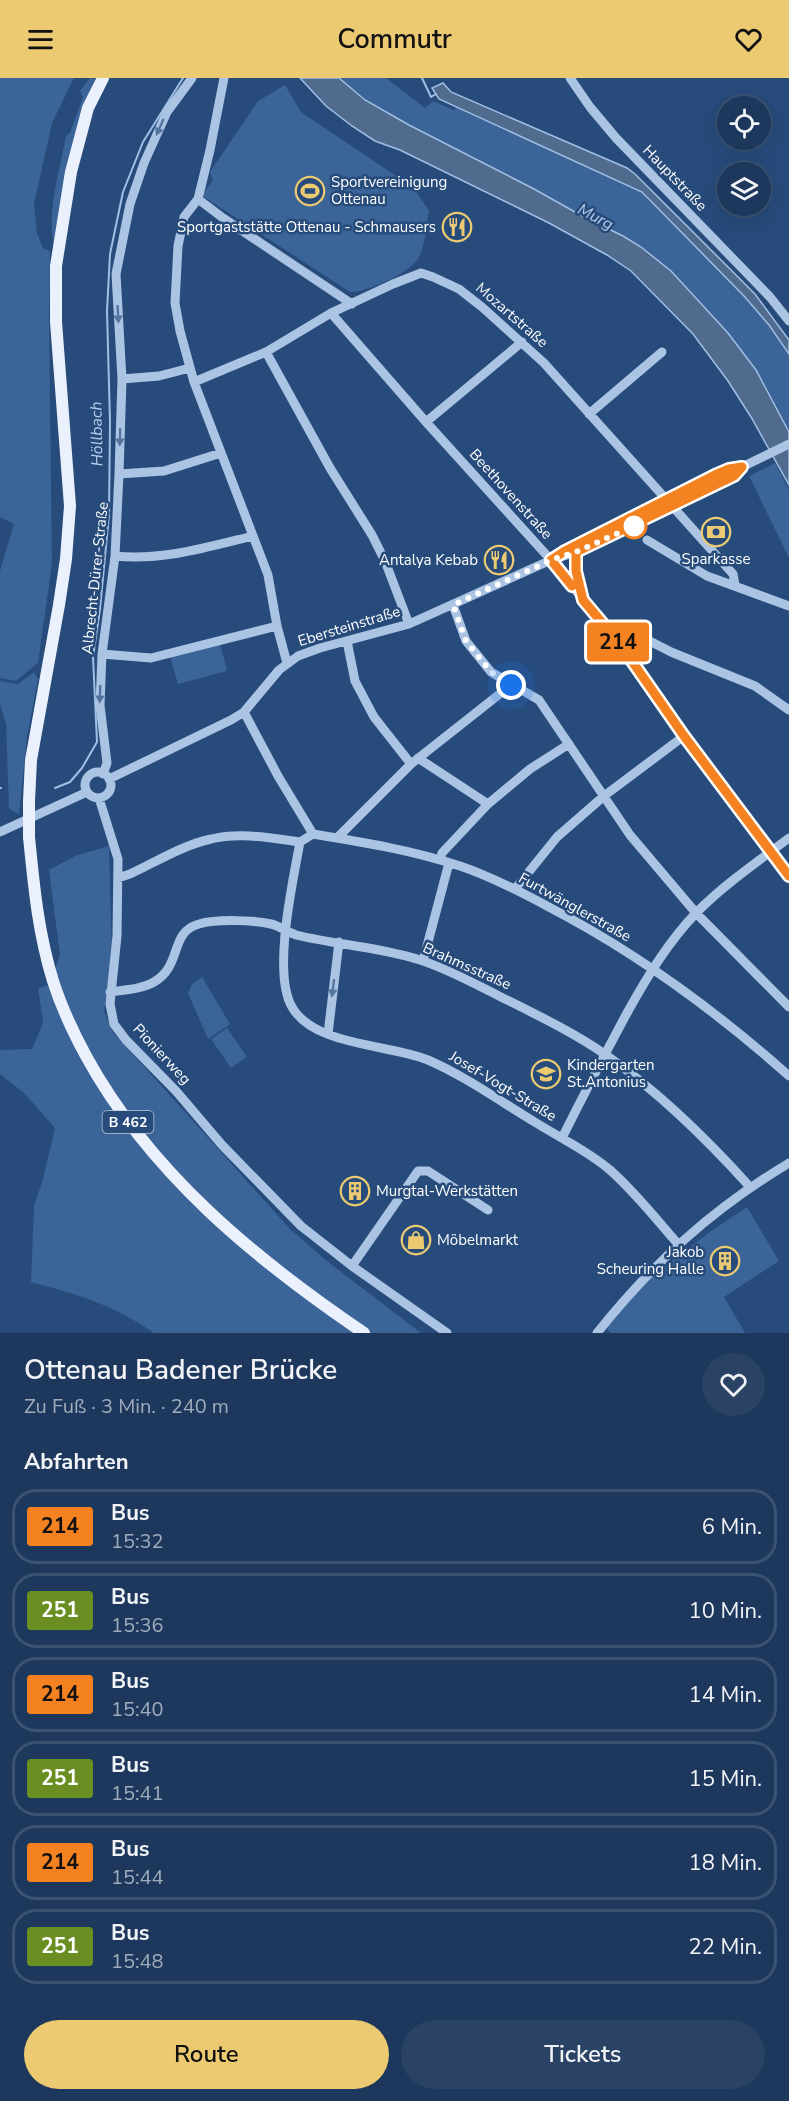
<!DOCTYPE html>
<html lang="de">
<meta charset="utf-8">
<style>
:root{--surface:#1d385c;--page:#2a4365;--text:#f1f3f6;--muted:#a0acbb;--line:#3b5272;--accent:#ebca72}
body{margin:0;font-family:"Nunito Sans",sans-serif;background:var(--page);color:var(--text);height:100vh;display:flex;flex-direction:column;font-size:22px;white-space:nowrap}
*{box-sizing:border-box;margin:0}
p{font-size:20px;color:var(--muted)}
.icon{flex:none;width:33px;height:33px;fill:none;stroke:currentColor;stroke-width:2;stroke-linecap:round;stroke-linejoin:round}
.map{position:relative;height:1255px;overflow:hidden}
.sheet{display:flex;flex-direction:column;background:var(--surface);flex:1}
.sheet>*{flex:none}
.badge{padding:0 12px;border-radius:4px;font-size:21px;line-height:39px}
.controls{position:absolute;left:717px;top:18px;display:grid;gap:12px}
.controls a{display:grid;place-items:center;width:54px;height:54px;border-radius:50%;background:var(--surface);box-shadow:0 6px 24px #0002,0 0 0 2px var(--line);font-size:30px}
.you{position:absolute;width:30px;height:30px;margin:-15px;border:4px solid #fff;border-radius:50%;background:#1a73e8;box-shadow:0 0 0 9px #1a73e833}
.map>.badge{position:absolute;translate:-50% -50%;box-shadow:0 0 0 3px #fff}
h2{padding:0 24px;font-size:22px;line-height:54px}
.round{display:grid;place-items:center;flex:none;width:63px;height:63px;border-radius:32px;background:var(--page)}
.head{display:flex;align-items:center;justify-content:space-between;height:102px;padding:0 24px}
h1{font-size:28px;font-weight:600;line-height:45px}
.button{display:flex;gap:12px;margin-top:auto;padding:12px 24px}
.button a{flex:1;height:69px;border-radius:36px;background:var(--accent);color:#111;font-size:24px;font-weight:600;line-height:69px;text-align:center}
.button a+a{background:var(--page);color:var(--text)}
ul{padding:0;list-style:none}
li{display:flex;align-items:center;gap:18px;height:75px;margin:0 12px 9px;padding:0 12px;border:3px solid var(--line);border-radius:24px}
li div{flex:1}
li b{display:block;font-size:22px}
li em{font-style:normal}
li .badge{min-width:66px;font-weight:700;text-align:center}
header{display:flex;justify-content:space-between;align-items:center;height:78px;padding:0 24px;background:var(--accent);color:#111;font-size:27px;font-weight:600}
.map>svg:first-child{display:block}
.green{fill:#3b6498}
.water{fill:#516b8e;stroke:#a0bfe4;stroke-width:1.5}
.lines{fill:none;stroke-linecap:round;stroke-linejoin:round}
.stream{stroke:#a0bfe4;stroke-width:2}
.minor{stroke:#abc4e4;stroke-width:9}
.major{stroke:#ebf1fc;stroke-width:12}
.major-bridge{stroke:#ebf1fc;stroke-width:12}
.oneway{fill:#5575a0}
.line-casing{stroke:#fff;stroke-width:14}
.line{stroke:#f58220;stroke-width:9}
.walk{stroke:#fff;stroke-width:6;stroke-dasharray:0 10.8}
.stop-dot{fill:#fff;stroke:#f58220;stroke-width:3}
.labels{text-anchor:middle;stroke-width:5;stroke-linejoin:round;paint-order:stroke}
.shield{fill:#274b7b;stroke:#bec9d7;stroke-width:1.5}
.shield-label{font-size:14px;font-weight:bold;fill:#fff}
.street-label{font-size:15px;fill:#fff;stroke:#274b7b}
.poi-label{font-size:15px;fill:#fff;stroke:#274b7b;text-anchor:start}
.water-label{font-size:16px;font-style:italic;fill:#b7ceec;stroke:#274b7b}
</style>
<header><svg class="icon" aria-label="menu" viewBox="0 0 24 24"><path d="M4 6h16M4 12h16M4 18h16"/></svg>Commutr<svg class="icon" aria-label="heart" viewBox="0 0 24 24"><path d="M12 20l-8-8c-3-5 5-10 8-4 3-6 11-1 8 4z"/></svg></header>
<div class="map">
<svg width="789" height="1255" viewBox="0 0 789 1255">
<rect width="100%" height="100%" fill="#274b7b"/>
<!-- green -->
<path class="green" d="M0,0H74L52,45L34,126L37,155L43,170L50,173L49,239L52,486L38,585L16,603L0,600V493L14,446L0,439Z
M90,0H95L78,49L55,171C45,139 60,91 66,58L70,55L83,19L80,13Z
M339,0H386L425,30L433,23L454,32L456,29L642,114L744,218L769,247L789,276V354L756,292L728,255L671,193L641,169L534,111L409,47L365,22Z
M285,7L301,34L414,110L429,133C427,146 425,168 419,179C412,194 366,215 350,214L204,119L203,116L213,102L210,94L258,23Z
M775,385L789,412V480L749,398Z
M220,565L227,593L178,606L170,578Z
M34,594L38,601L27,658L19,736L9,731L6,646L0,626V603L18,606Z
M109,768L112,878L104,934L114,955L290,1151L327,1183L421,1255H154C112,1226 79,1217 31,1204L34,1128L43,1101L55,1050L24,1015L0,996V972L32,971L43,945L38,910L49,907L60,877L49,792L75,778Z
M202,899L230,946L208,961L188,915L192,906Z
M227,950L247,979L231,990L211,961Z
M747,1129L779,1183L724,1219L745,1255H611L606,1250L642,1205L711,1153Z"/>
<!-- water -->
<path class="water" d="M300,0H339L365,22L409,47L534,111L584,139L623,158L641,169L671,193L728,255L756,292L789,354V407L751,339L728,303L693,256L631,193L607,177L549,145L400,72L375,63L352,48L326,28Z
M443,5L451,14L627,90L635,96L755,216L789,262V276L769,247L744,218L642,114L439,21L432,10Z"/>
<g class="lines">
<!-- stream -->
<path class="stream" d="M422,0L431,19L436,16
M0,710H1
M55,710L70,704L82,690L97,664L93,579L100,531L109,437L110,344L107,233L110,176L123,114L143,64L183,0"/>
<!-- minor -->
<path class="minor" d="M224,0L210,72L198,121L184,139L178,168L175,225L180,253L194,304L268,497L277,548L287,585
M570,0L590,29L616,60L770,219L789,243
M198,121L223,140L352,226
M331,235L426,344L551,482L619,566L684,658L789,798
M266,274L330,390L372,457L385,483L409,546
M122,301L159,298L190,290
M194,304L266,274L331,235L393,206L421,195L433,199L459,211L482,229L544,285L733,496L735,507
M589,336L662,274
M426,344L522,264
M119,396L164,393L221,375
M647,462L707,498L789,528
M576,474V493L582,517
M561,476L715,397L729,391L742,389L789,366
M115,478C162,483 208,469 253,458
M453,527L466,563L491,594L539,622L630,757L696,835L789,929
M347,563L355,603L374,639L411,686
M619,566L636,556L671,574L755,608L789,632
M102,576L151,580L277,548
M244,634L278,698L313,756L300,764C293,803 272,895 292,929C314,968 389,966 428,982C467,999 501,1024 538,1046C562,1061 588,1073 610,1092C635,1114 656,1141 678,1166
M418,680L488,726
M85 707a13 13 0 1 1 26 0a13 13 0 1 1-26 0Z
M103,696L107,685L100,627L102,576L115,478L119,396L122,301L116,196L130,126L144,85L167,34L192,0
M109,701L231,642L244,634L279,592L298,578L320,570L409,546L551,482L576,474L610,459L734,398L742,389
M99,720L118,781L117,858L110,926L114,946L126,962L176,1013L222,1067L301,1148L352,1188L447,1255
M0,754L87,714
M313,756C362,764 412,772 460,788C490,798 519,813 547,828C634,873 715,932 789,998
M337,760L411,686L511,607
M440,782L442,775L488,726L530,691L569,666
M118,800L130,796C156,784 183,767 211,761C240,754 271,760 300,764
M515,811L557,759L604,718L684,658
M423,883L449,785
M110,914C125,912 142,911 154,904C183,887 169,854 199,846C216,841 254,842 271,846C280,848 287,854 296,857C337,867 380,869 420,882C448,891 473,905 499,918C535,936 573,954 606,977C660,1015 706,1060 750,1109
M328,956L339,864
M562,1060C583,1018 605,976 627,935C647,899 668,864 697,834C725,806 757,784 789,760
M352,1188L418,1093H428L488,1132
M597,1255C654,1184 711,1132 789,1085"/>
<!-- major -->
<path class="major" d="M29,723L31,682L59,527L66,481L70,428L56,244V188L71,94L88,30L103,0
M29,759C34,809 38,854 53,903C61,928 73,954 86,978C150,1095 255,1181 364,1255"/>
<!-- major-bridge -->
<path class="major-bridge" d="M29,723V759"/>
</g>
<!-- one-way arrows -->
<defs><path id="oneway-solid" d="M-6-.8H1V-3.2L6.5 0L1 3.2V.8H-6Z" transform="scale(1.5)"/></defs>
<g class="oneway">
<use href="#oneway-solid" transform="translate(160 49) rotate(114)"/>
<use href="#oneway-solid" transform="translate(118 236) rotate(87)"/>
<use href="#oneway-solid" transform="translate(120 359) rotate(91)"/>
<use href="#oneway-solid" transform="translate(100 616) rotate(92)"/>
<use href="#oneway-solid" transform="translate(333 910) rotate(97)"/>
</g>
<g class="lines">
<!-- line casing -->
<g class="line-casing">
<path id="line" d="M572,508L551,482L565,473L715,397L729,391L742,389L734,398L576,474V493L583,522L620,566L684,658L789,798"/>
</g>
<!-- line -->
<use href="#line" class="line"/>
<!-- walk -->
<path class="walk" d="M511,607L491,594L466,563L453,527L551,482L576,474L634,448"/>
</g>
<!-- icons -->
<defs>
<g id="stadium-ring" transform="scale(1.5)"><circle r="9.5" fill="#274b7b" stroke="#ebca72" stroke-width="1.5"/><path d="M0-5a6.5 5 0 1 0 0 10a6.5 5 0 1 0 0-10ZM-3.5-1.8h7v3.6h-7Z" fill="#ebca72"/></g>
<g id="restaurant-ring" transform="scale(1.5)"><circle r="9.5" fill="#274b7b" stroke="#ebca72" stroke-width="1.5"/><path d="M-5-6h1v4h1v-4h1v4h1v-4h1v5L-1.5 .5V6h-2V.5L-5-1ZM5-6V6H3V1.5H1.5Q1.5-4 5-6Z" fill="#ebca72"/></g>
<g id="bank-ring" transform="scale(1.5)"><circle r="9.5" fill="#274b7b" stroke="#ebca72" stroke-width="1.5"/><path d="M-6-4H6V4H-6ZM0-2.3a2.3 2.3 0 1 0 0 4.6a2.3 2.3 0 1 0 0-4.6Z" fill="#ebca72"/></g>
<g id="school-ring" transform="scale(1.5)"><circle r="9.5" fill="#274b7b" stroke="#ebca72" stroke-width="1.5"/><path d="M0-5L7-2L0 1L-7-2ZM-4 1L0 2.5L4 1V4Q0 6-4 4Z" fill="#ebca72"/></g>
<g id="building-ring" transform="scale(1.5)"><circle r="9.5" fill="#274b7b" stroke="#ebca72" stroke-width="1.5"/><path d="M-4-6H4V6H1V3H-1V6H-4ZM-2.5-4.3h1.7v1.8h-1.7ZM.8-4.3h1.7v1.8H.8ZM-2.5-1h1.7V.8h-1.7ZM.8-1h1.7V.8H.8Z" fill="#ebca72"/></g>
<g id="shop-ring" transform="scale(1.5)"><circle r="9.5" fill="#274b7b" stroke="#ebca72" stroke-width="1.5"/><path d="M-5-2.5h2.3a2.7 3.5 0 0 1 5.4 0H5L5.5 6h-11ZM-1.5-2.5h3a1.5 2.3 0 0 0-3 0Z" fill="#ebca72"/></g>
</defs>
<g fill-rule="evenodd">
<use href="#stadium-ring" x="310" y="113"/>
<use href="#restaurant-ring" x="457" y="149"/>
<use href="#bank-ring" x="716" y="454"/>
<use href="#restaurant-ring" x="499" y="482"/>
<use href="#school-ring" x="546" y="996"/>
<use href="#building-ring" x="355" y="1113"/>
<use href="#shop-ring" x="416" y="1162"/>
<use href="#building-ring" x="725" y="1183"/>
</g>
<!-- markers -->
<circle class="stop-dot" cx="634" cy="448" r="12"/>
<g class="labels">
<!-- shield labels -->
<rect class="shield" x="102.5" y="1033" width="51" height="22" rx="4.5"/>
<g class="shield-label">
<text x="128" y="1049">B 462</text>
</g>
<!-- street labels -->
<g class="street-label">
<text transform="translate(675 100) rotate(46)" y="5">Hauptstraße</text>
<text transform="translate(512 237) rotate(41)" y="5">Mozartstraße</text>
<text transform="translate(511 416) rotate(48)" y="5">Beethovenstraße</text>
<text transform="translate(95 500) rotate(-84)" y="5">Albrecht-Dürer-Straße</text>
<text transform="translate(349 548) rotate(-17)" y="5">Ebersteinstraße</text>
<text transform="translate(575 829) rotate(29)" y="5">Furtwänglerstraße</text>
<text transform="translate(467 888) rotate(24)" y="5">Brahmsstraße</text>
<text transform="translate(162 976) rotate(47)" y="5">Pionierweg</text>
<text transform="translate(503 1008) rotate(31)" y="5">Josef-Vogt-Straße</text>
</g>
<!-- poi labels -->
<g class="poi-label">
<text x="331" y="109">Sportvereinigung<tspan x="331" dy="17">Ottenau</tspan></text>
<text x="436" y="154" text-anchor="end">Sportgaststätte Ottenau - Schmausers</text>
<text x="716" y="486" text-anchor="middle">Sparkasse</text>
<text x="478" y="487" text-anchor="end">Antalya Kebab</text>
<text x="567" y="992">Kindergarten<tspan x="567" dy="17">St.Antonius</tspan></text>
<text x="376" y="1118">Murgtal-Werkstätten</text>
<text x="437" y="1167">Möbelmarkt</text>
<text x="704" y="1179" text-anchor="end">Jakob<tspan x="704" dy="17">Scheuring Halle</tspan></text>
</g>
<!-- water labels -->
<g class="water-label">
<text transform="translate(596 138) rotate(28)" y="6">Murg</text>
<text transform="translate(96 356) rotate(-91)" y="6">Höllbach</text>
</g>
</g>
</svg>
<div class="controls">
<a><svg class="icon" aria-label="locate" viewBox="0 0 24 24"><circle cx="12" cy="12" r="6"/><path d="M12 2v4M12 18v4M2 12h4M18 12h4"/></svg></a>
<a><svg class="icon" aria-label="layers" viewBox="0 0 24 24"><path d="M12 4l9 5-9 5-9-5zM3 14l9 5 9-5"/></svg></a>
</div>
<div class="you" style="left:511px;top:607px"></div>
<b class="badge" style="left:618px;top:564px;background:#f58220;color:#111">214</b>
</div>
<section class="sheet">
<div class="head"><div><h1>Ottenau Badener Brücke</h1><p>Zu Fuß · 3 Min. · 240 m</p></div><a class="round"><svg class="icon" aria-label="heart" viewBox="0 0 24 24"><path d="M12 20l-8-8c-3-5 5-10 8-4 3-6 11-1 8 4z"/></svg></a></div>
<h2>Abfahrten</h2>
<ul>
<li><span class="badge" style="background:#f58220;color:#111">214</span><div><b>Bus</b><p>15:32</p></div><em>6 Min.</em></li>
<li><span class="badge" style="background:#6b8e23;color:#fff">251</span><div><b>Bus</b><p>15:36</p></div><em>10 Min.</em></li>
<li><span class="badge" style="background:#f58220;color:#111">214</span><div><b>Bus</b><p>15:40</p></div><em>14 Min.</em></li>
<li><span class="badge" style="background:#6b8e23;color:#fff">251</span><div><b>Bus</b><p>15:41</p></div><em>15 Min.</em></li>
<li><span class="badge" style="background:#f58220;color:#111">214</span><div><b>Bus</b><p>15:44</p></div><em>18 Min.</em></li>
<li><span class="badge" style="background:#6b8e23;color:#fff">251</span><div><b>Bus</b><p>15:48</p></div><em>22 Min.</em></li>
</ul>
<div class="button"><a>Route</a><a>Tickets</a></div>
</section>
